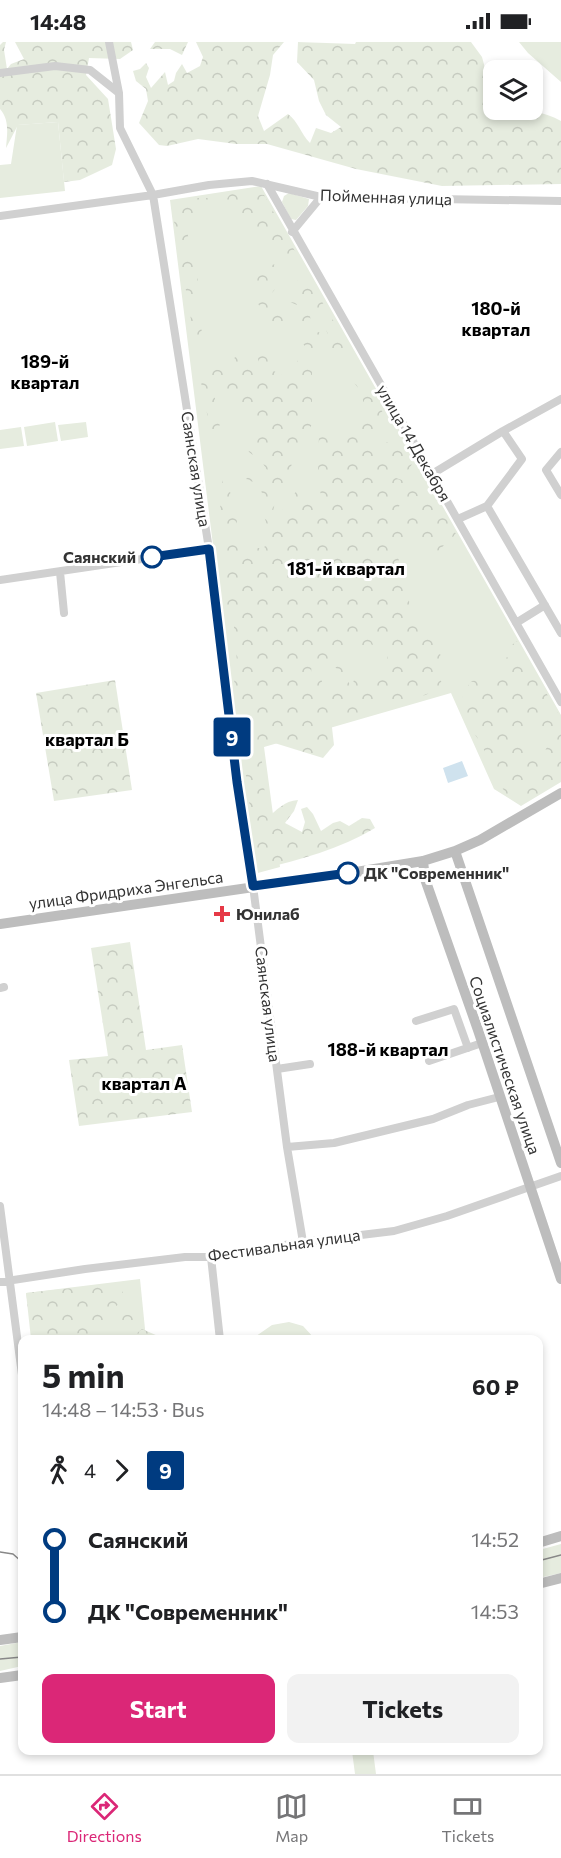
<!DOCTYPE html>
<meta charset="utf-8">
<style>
:root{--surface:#fff;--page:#f2f2f2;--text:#202124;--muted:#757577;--line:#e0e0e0;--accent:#db2777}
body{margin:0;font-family:Commissioner,sans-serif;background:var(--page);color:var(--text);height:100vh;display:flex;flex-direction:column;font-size:22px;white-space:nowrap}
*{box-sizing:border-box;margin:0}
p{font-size:20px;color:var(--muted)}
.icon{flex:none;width:33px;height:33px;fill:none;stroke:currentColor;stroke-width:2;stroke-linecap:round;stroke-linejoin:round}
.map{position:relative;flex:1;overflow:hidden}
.panel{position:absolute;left:18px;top:1293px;width:525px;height:420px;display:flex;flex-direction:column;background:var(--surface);border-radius:12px;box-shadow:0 3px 9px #0003}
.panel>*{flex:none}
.badge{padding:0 12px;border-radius:4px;font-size:21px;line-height:39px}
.controls{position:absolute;left:483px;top:18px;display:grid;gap:12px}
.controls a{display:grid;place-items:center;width:60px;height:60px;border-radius:12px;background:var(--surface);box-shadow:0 3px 9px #0003;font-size:30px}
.map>.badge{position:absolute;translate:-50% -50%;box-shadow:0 0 0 3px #fff}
.legs{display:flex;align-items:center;gap:9px;height:66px;padding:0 24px;font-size:20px}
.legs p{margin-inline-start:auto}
.headline{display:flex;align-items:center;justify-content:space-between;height:102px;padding:0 24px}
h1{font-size:33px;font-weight:700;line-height:45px}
.action{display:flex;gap:12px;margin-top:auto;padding:12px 24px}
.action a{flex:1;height:69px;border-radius:12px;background:var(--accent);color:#fff;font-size:24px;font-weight:700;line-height:69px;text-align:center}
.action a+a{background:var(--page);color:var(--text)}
ul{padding:0 24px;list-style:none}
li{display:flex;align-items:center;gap:21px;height:72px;font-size:22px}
li i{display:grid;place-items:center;width:9px;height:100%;margin:0 8px;background:currentColor}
li i::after{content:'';width:15px;height:15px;margin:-8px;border:4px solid;border-radius:50%;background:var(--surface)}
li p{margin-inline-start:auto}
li:first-child i{background:linear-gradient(#0000 50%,currentColor 0)}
li:last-child i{background:linear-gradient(currentColor 50%,#0000 0)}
.status{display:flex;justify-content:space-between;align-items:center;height:42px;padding:0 30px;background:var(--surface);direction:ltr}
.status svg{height:16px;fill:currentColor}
.dock{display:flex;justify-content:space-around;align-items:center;height:84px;border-top:2px solid var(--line);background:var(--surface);font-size:16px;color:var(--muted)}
.dock a{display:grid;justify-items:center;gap:3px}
.dock .selected{color:var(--accent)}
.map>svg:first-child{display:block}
.green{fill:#e6ecdf}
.forest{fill:url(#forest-crowns);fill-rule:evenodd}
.water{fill:#cfe2ee}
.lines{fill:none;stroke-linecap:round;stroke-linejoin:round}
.street{stroke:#d0d0d0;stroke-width:8}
.secondary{stroke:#bdbdbd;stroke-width:10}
.tram{stroke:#888;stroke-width:1.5}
.line-1-casing{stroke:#fff;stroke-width:14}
.line-1{stroke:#003b80;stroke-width:9}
.stop-1-dot{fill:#fff;stroke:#003b80;stroke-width:3}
.poi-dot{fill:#e63946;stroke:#fff;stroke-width:2}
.labels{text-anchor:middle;stroke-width:6;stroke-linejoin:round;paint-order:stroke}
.street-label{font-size:16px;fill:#333;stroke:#fff}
.stop-label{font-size:16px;font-weight:bold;fill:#333;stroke:#fff;text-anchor:end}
.poi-label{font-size:16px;font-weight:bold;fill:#333;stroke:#fff;text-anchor:start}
.neighbourhood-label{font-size:18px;font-weight:bold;fill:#000;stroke:#fff}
</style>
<div class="status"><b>14:48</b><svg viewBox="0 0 49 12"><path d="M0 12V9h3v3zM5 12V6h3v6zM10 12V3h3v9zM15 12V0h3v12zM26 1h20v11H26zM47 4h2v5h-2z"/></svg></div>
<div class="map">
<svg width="561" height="1732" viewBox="0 0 561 1732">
<defs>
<pattern id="forest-crowns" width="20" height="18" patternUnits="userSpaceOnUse" patternTransform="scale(1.5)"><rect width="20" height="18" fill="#e6ecdf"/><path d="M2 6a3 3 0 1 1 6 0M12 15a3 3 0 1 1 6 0" fill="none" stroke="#c6cbc0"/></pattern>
</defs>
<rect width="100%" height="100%" fill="#fff"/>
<!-- green -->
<path class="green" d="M519,0H561V40L528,11Z
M58,80L65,149L0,156V123L11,122L17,83Z
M261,144L561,673V740L521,764L494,747L451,651L264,705L280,825L254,832L170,158Z
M289,151L309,157L308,164L296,178L291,177L282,160L284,154Z
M55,380L58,399L27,404L24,385Z
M86,380L88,395L61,399L58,383Z
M21,385L24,404L0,407V388Z
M140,1237L146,1297H33L26,1251Z
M289,1280L303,1284L315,1297H252L272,1283Z
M561,1502V1531L539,1536V1508Z
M22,1600V1624L0,1629V1604Z
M352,1709H373L376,1732H355Z"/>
<!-- forest -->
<path class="forest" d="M3,0H6L4,8L7,27L11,22L24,17L15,0H131L133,8L120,17L89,16L86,33L108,57L116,107L112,123L80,138L64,140L58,80L18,83L6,106C7,93 10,78 0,67V3Z
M155,0H188L182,13L170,7H150Z
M196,0H284L273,13L270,33L258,74L264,89L288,72C298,79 301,92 310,101L316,86L331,91L341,85L326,73L319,59L314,38L297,20L298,0L355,2L356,0H471L482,15L488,37L493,39L494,68C517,68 540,67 561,79V142L442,144L356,127L267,102H236L198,97L167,104L159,103L139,81L148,59L146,47L136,39L133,29L140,27L146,21L149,26L146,35L151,46L165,30L168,43L174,39L176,31L182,22L187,31L200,24L203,15Z
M232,150L264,153L296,211L287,220C281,212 276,203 270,196C257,181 233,178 223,161Z
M197,156H212L216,163L205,176L186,177L188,194L198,238L195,257L203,295L199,306L196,307L173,173L180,161Z
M268,222L278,223L276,246L266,258L269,264L275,260L279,267L291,269L287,289C265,280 252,257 250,235L258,224Z
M302,232L308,236L347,302L340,314L317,303L308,309C297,295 296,283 302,266L309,265L312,291L320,290L326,299H331L314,261L305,255L297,263L290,260V251Z
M252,299H266L270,327L287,336L300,315L312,321V380L310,389L299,387L303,408L291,423L300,434L299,439C281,447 278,449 273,469L277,476L297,448L306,443L312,461L321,455L318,432L319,391L326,386L354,392L366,367L359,347L352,338L359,328L388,380L368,398V402L390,400L403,403L412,422L407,430L393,435L420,444L430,455L415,454L400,461L396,476L410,472L433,458L444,471L456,492L438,509L418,496L402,495L395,503L410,563L406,577L429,586L443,619L437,627L442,642L430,651L390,667L386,655L379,659L369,673L353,675L340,666L331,677L334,703L323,716L268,699L261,709L267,776C277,768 284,759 298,758L294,769L285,781L302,790L305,780L301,767L307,765L313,772L321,789L333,781L340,779L349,784L362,776L370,777L375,786C340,807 300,818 261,827L250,767L232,621L237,620L233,573L226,570L227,527L220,462L223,432L227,437L237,479L234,488L246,506H263L272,498L261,465L262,451L258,442L246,437L256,428L270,433L262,420L249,410L246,401C257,395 263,388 268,376L253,373L228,353L212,336C212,358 225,376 217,396L210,387L200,335L205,323L218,328L229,323L239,310L252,313L255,326L259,320ZM350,597L354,607L361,608L370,600L377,611L392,602C386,613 388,622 380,634L370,635L357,627L352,645C341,633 344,615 345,599ZM321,615L331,620L337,627L336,644L325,648L320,634L310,639L312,622Z
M517,599L561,677V737L534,755L507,754L486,716L483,704L469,684L462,651L472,639L478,638L481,652L500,635L497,620L512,613V603ZM533,686L546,689L550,699L542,715L536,699H533L525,704L523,690Z
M115,638L132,748L54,759L36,651Z
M130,900L146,1008L182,1003L192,1070L79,1084L69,1018L108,1014L91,906Z
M119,1241L123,1251L119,1262L106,1271L108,1278L124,1273L141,1272L125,1297L117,1286L96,1285L88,1297L83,1290L68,1294L67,1297H31L26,1251Z
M142,1287L158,1294L159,1297H130Z"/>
<!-- water -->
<path class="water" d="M462,719L468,734L448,741L443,726Z"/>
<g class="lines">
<!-- street -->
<path class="street" d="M109,0L119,51
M0,31L55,24L90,28L119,51L120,86L153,153L209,507L237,740L253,844L287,1105L303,1200
M267,142L561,660
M0,174L153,153L209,143L252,139L321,155L561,159
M292,190L321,155
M561,410L546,428L561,453
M432,432L503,389L561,357
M487,464L561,591
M458,477L487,464L522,417L503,389
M60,530L64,571
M0,538L209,507
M516,581L545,563
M0,946L4,945
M416,979L454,967L468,1006
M429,1019L482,1001
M277,1027L310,1022
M287,1105L334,1101L433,1077L468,1063L499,1055
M0,1164L22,1333
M211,1215L220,1298
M0,1240L85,1227L185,1215H211L303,1200L394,1189L447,1174L561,1134"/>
<!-- secondary -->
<path class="secondary" d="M455,809L561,1121
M423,819L425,837L478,988L561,1237
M0,882L344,832L423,819L455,809L480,798L561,751
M538,1501L561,1494
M538,1542L561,1536
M0,1598L22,1595
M0,1636L22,1633"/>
<!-- tram -->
<path class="tram" d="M0,1510L13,1512L22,1520
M538,1519L561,1513
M0,1617L22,1615"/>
</g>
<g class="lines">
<!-- line-1 casing -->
<g class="line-1-casing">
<path id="line-1" d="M152,515L209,507L237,740L253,844L348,831"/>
</g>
<!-- line-1 -->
<use href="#line-1" class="line-1"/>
</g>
<!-- markers -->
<g class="stop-1-dot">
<circle cx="152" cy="515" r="10"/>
<circle cx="348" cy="831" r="10"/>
</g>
<path class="poi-dot" d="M219 863h6v6h6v6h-6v6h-6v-6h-6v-6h6z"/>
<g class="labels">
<!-- street labels -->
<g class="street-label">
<text transform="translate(386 155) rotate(2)" y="6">Пойменная улица</text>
<text transform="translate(414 401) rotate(60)" y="6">улица 14 Декабря</text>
<text transform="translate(196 427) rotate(81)" y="6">Саянская улица</text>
<text transform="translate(126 848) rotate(-8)" y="6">улица Фридриха Энгельса</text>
<text transform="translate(268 962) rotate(83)" y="6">Саянская улица</text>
<text transform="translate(505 1023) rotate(71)" y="6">Социалистическая улица</text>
<text transform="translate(284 1203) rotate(-8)" y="6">Фестивальная улица</text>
</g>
<!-- stop labels -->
<g class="stop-label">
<text x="136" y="521">Саянский</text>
<text x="364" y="837" text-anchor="start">ДК "Современник"</text>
</g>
<!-- poi labels -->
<g class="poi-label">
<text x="236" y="878">Юнилаб</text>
</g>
<!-- neighbourhood labels -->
<g class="neighbourhood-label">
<text x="496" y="273">180-й<tspan x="496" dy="21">квартал</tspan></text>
<text x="45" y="326">189-й<tspan x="45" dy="21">квартал</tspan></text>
<text x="346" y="533">181-й квартал</text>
<text x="87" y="704">квартал Б</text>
<text x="388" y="1014">188-й квартал</text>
<text x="144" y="1048">квартал А</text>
</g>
</g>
</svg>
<div class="controls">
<a><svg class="icon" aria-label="layers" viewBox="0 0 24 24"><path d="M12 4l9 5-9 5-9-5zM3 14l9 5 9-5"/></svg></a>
</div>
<b class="badge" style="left:232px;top:695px;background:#003b80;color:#fff">9</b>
<section class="panel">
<div class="headline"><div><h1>5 min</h1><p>14:48 – 14:53 · Bus</p></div><b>60 ₽</b></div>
<div class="legs"><svg class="icon" aria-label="walk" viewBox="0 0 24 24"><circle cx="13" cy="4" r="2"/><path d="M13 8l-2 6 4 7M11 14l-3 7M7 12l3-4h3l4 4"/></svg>4<svg class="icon" aria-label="forward" viewBox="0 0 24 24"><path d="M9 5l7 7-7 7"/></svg><b class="badge" style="background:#003b80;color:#fff">9</b></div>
<ul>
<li><i style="color:#003b80"></i><b>Саянский</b><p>14:52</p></li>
<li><i style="color:#003b80"></i><b>ДК &quot;Современник&quot;</b><p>14:53</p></li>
</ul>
<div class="action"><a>Start</a><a>Tickets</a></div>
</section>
</div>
<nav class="dock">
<a class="selected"><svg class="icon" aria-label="directions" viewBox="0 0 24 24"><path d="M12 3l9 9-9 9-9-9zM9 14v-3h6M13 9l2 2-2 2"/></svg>Directions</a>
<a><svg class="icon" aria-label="map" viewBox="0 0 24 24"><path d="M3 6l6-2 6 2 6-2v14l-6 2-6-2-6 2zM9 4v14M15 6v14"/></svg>Map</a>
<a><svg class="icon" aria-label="tickets" viewBox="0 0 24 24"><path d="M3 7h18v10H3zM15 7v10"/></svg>Tickets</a>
</nav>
